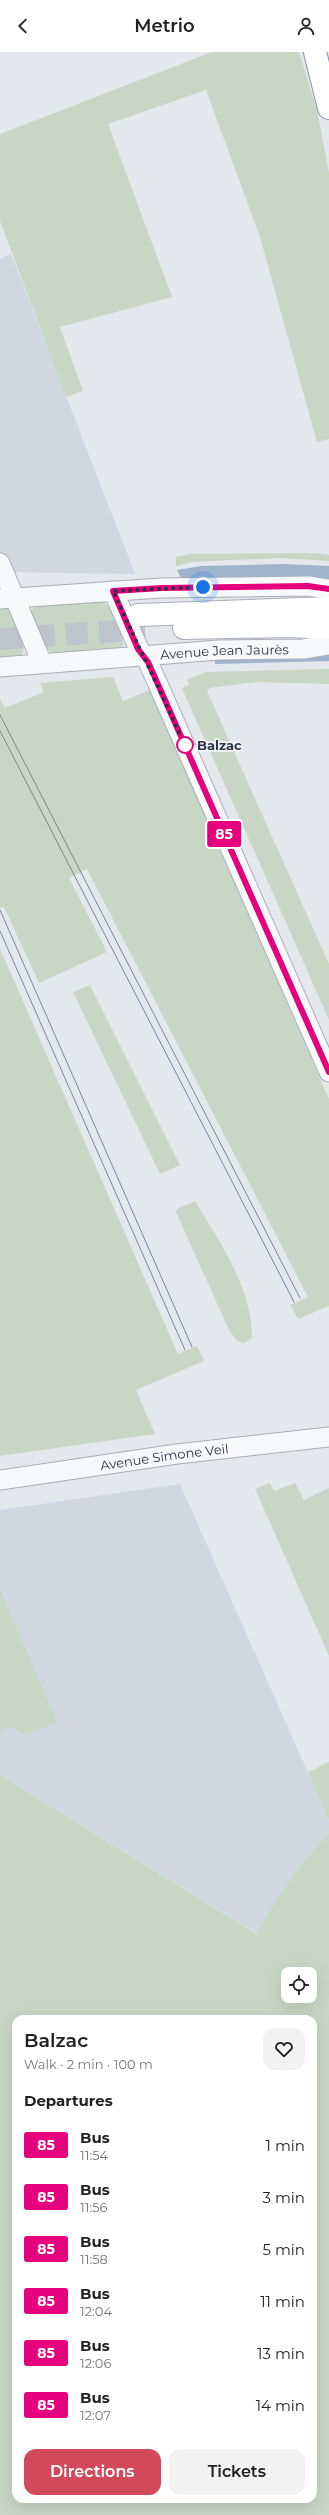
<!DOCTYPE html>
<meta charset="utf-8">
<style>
:root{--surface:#fff;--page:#f2f2f2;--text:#222;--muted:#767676;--accent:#d1495b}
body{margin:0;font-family:Montserrat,sans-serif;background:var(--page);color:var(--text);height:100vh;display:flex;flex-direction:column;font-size:15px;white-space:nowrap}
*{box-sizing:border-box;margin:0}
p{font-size:13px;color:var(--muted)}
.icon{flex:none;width:22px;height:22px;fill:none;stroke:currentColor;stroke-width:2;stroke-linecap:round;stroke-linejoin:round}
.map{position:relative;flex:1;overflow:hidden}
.details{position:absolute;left:12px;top:1963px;width:305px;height:488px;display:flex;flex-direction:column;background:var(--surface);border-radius:12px;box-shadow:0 4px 16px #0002}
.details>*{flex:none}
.badge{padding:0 8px;border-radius:3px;font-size:14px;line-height:26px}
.controls{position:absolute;left:281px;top:1915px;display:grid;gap:8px}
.controls a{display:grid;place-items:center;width:36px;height:36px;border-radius:8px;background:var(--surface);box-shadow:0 4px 16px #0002;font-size:20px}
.you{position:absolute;width:20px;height:20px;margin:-10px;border:3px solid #fff;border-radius:50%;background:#1a73e8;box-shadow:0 0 0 6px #1a73e833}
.map>.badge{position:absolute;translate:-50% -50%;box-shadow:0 0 0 2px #fff}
h2{padding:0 12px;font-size:15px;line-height:36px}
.round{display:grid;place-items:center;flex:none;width:42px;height:42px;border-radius:12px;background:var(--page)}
.headline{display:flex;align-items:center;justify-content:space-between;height:68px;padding:0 12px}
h1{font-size:19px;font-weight:600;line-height:30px}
.action{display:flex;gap:8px;margin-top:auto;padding:8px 12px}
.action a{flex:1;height:46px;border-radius:12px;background:var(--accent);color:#fff;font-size:16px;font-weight:600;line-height:46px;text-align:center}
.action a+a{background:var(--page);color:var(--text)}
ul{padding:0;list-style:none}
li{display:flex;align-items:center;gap:12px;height:52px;padding:0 12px}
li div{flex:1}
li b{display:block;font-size:15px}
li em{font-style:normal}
li .badge{min-width:44px;font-weight:700;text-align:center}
header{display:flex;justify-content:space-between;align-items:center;height:52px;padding:0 12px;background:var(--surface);font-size:18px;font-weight:600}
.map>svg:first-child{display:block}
.built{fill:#d2d6de}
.green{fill:#c9d6c5;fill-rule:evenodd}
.water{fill:#9fb4cc}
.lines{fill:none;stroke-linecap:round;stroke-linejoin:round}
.secondary-tunnel{stroke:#bfc3cb;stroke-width:22;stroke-dasharray:22 11;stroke-linecap:butt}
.street-casing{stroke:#a9aeb7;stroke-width:21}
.secondary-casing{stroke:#a9aeb7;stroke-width:24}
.highway-casing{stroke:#8b94a3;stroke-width:24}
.street{stroke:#f7f8fa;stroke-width:19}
.secondary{stroke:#fff;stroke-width:22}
.highway{stroke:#fff;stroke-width:22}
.tram{stroke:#7d8696;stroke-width:1}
.line-casing{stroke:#fff;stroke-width:9}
.line{stroke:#e6007e;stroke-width:6}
.walk{stroke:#2b3445;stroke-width:4;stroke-dasharray:0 7.2}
.stop-dot{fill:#fff;stroke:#e6007e;stroke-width:2}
.labels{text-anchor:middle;stroke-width:3.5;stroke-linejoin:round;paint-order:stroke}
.street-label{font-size:13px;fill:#2b3445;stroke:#f4f6f9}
.stop-label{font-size:13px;font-weight:bold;fill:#2b3445;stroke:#f4f6f9;text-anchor:start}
</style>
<header><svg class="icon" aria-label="back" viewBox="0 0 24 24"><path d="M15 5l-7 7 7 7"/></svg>Metrio<svg class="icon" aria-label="person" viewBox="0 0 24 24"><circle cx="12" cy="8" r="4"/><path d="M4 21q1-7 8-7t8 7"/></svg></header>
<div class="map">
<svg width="329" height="2463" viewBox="0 0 329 2463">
<rect width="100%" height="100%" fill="#e4e7ec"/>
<!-- built -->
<path class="built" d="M11,202L135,522L0,520V207Z
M180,1432L329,1768V1781L301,1812L274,1851L258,1882L0,1723V1458Z"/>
<!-- green -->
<path class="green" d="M212,0H299L317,58L329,121V387L317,390L260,185L206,38L108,72L172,245L60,275L83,339L66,345L0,169V82Z
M314,501L329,503V509L280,506L191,510L176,514V505L190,502Z
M98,547C113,554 127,580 122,596L57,603L48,598L44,592L32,565L31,559L35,553Z
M0,553L10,558L25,592L21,605L0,608Z
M329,617V632L256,630L209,636L207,639L329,912V968L182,636L189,633L187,628L205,620Z
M113,625L123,649L150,638L329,1047V1254L298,1267L290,1253L308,1245L87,817L69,826L107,900L39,931L4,855L0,856V647L5,656L44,640L40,631Z
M0,897L178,1302L197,1294L204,1309L136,1338L155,1382L0,1404Z
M90,933L180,1113L160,1122L73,940Z
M195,1149C220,1190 252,1236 252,1286L244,1291L237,1289L229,1278L175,1158Z
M270,1431L274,1439L295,1431L304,1448L329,1436V1604L255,1437Z
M0,1538L57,1670L25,1683L10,1674L0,1679Z
M329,1710V1768L308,1720Z
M0,1723L257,1882L274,1851L301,1812L329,1781V2463H0ZM288,1922H310V1944H288ZM16,1967H313V2447H16Z"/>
<!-- water -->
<path class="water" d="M285,512L329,514V530L185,529L180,524L177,518L201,514Z
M329,600V609L215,612V605Z"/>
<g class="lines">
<!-- secondary-tunnel -->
<path class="secondary-tunnel" d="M0,587L145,577"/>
<!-- street casing -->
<g class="street-casing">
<g id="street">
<path d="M0,511L42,611"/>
<path d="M113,539L139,597L148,610L161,639L329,1020"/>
<path d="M0,547L161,536L308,534L329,537"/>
<path id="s1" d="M0,615L219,598L303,597L329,593"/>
<path id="s2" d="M0,1428L177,1402L329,1385"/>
</g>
</g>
<!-- secondary casing -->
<g class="secondary-casing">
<path id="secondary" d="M138,563L329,556
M184,576L288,574L329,576"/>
</g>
<!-- highway casing -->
<g class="highway-casing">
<path id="highway" d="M315,0L329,56"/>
</g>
<!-- street -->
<use href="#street" class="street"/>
<!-- secondary -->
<use href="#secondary" class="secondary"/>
<!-- highway -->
<use href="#highway" class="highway"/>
<!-- tram -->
<path class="tram" d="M0,663L300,1246
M0,679L294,1250
M0,858L192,1295
M0,879L185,1298"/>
</g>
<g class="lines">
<!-- line casing -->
<g class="line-casing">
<path id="line" d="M329,537L308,534L162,536L113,539L138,597L148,610L161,639L329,1020"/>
</g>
<!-- line -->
<use href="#line" class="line"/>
<!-- walk -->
<path class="walk" d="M185,693L113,539L203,535"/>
</g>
<!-- markers -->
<circle class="stop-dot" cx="185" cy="693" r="8"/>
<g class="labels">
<!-- street labels -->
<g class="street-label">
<text dy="5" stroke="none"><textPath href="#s1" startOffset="225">Avenue Jean Jaurès</textPath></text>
<text dy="5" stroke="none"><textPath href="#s2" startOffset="166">Avenue Simone Veil</textPath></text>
</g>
<!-- stop labels -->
<g class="stop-label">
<text x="197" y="698">Balzac</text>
</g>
</g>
</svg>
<div class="controls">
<a><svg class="icon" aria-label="locate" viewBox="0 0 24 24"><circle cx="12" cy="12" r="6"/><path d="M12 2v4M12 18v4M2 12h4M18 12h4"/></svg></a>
</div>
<div class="you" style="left:203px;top:535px"></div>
<b class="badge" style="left:224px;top:782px;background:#e6007e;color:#fff">85</b>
<section class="details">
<div class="headline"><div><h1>Balzac</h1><p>Walk · 2 min · 100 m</p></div><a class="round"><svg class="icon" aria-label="heart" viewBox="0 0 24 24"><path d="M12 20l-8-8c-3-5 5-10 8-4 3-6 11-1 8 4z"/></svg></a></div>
<h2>Departures</h2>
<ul>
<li><span class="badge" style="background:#e6007e;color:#fff">85</span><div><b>Bus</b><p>11:54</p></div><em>1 min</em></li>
<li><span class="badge" style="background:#e6007e;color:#fff">85</span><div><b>Bus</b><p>11:56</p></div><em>3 min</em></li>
<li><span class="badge" style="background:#e6007e;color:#fff">85</span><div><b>Bus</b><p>11:58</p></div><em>5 min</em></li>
<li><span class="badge" style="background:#e6007e;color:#fff">85</span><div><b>Bus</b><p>12:04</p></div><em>11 min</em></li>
<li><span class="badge" style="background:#e6007e;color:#fff">85</span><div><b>Bus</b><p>12:06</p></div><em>13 min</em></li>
<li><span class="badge" style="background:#e6007e;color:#fff">85</span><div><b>Bus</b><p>12:07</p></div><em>14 min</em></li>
</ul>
<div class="action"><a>Directions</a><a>Tickets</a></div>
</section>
</div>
